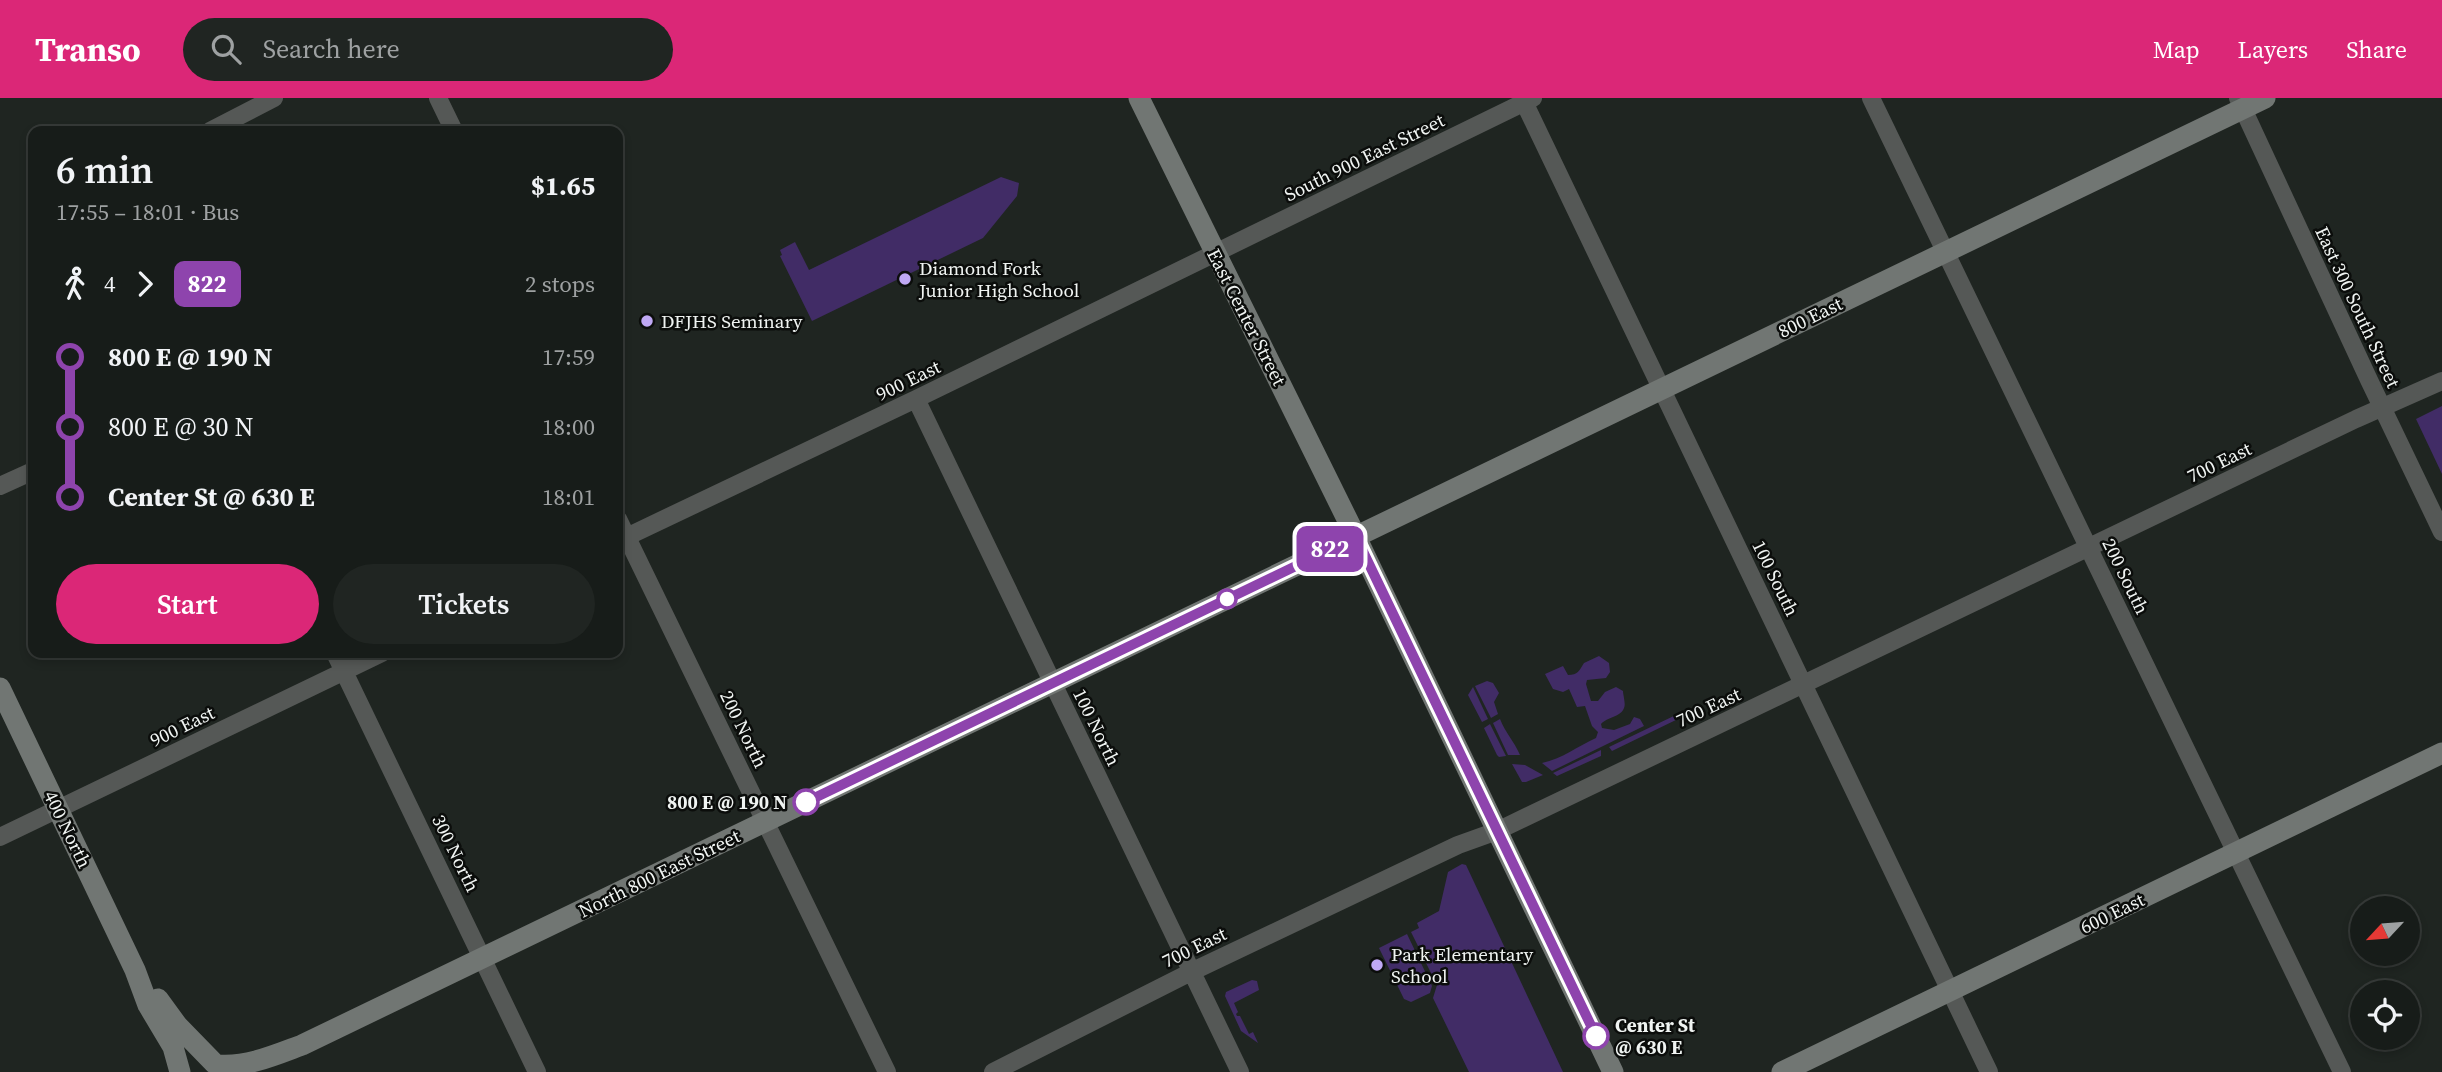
<!DOCTYPE html>
<meta charset="utf-8">
<style>
:root{--surface:#171c19;--page:#202522;--text:#f1f3f6;--muted:#9ea1a2;--line:#363a38;--accent:#db2777}
body{margin:0;font-family:"Source Serif 4",serif;background:var(--page);color:var(--text);height:100vh;display:flex;flex-direction:column;font-size:26px;white-space:nowrap}
*{box-sizing:border-box;margin:0}
p{font-size:23px;color:var(--muted)}
.icon{flex:none;width:38px;height:38px;fill:none;stroke:currentColor;stroke-width:2;stroke-linecap:round;stroke-linejoin:round}
.map{position:relative;flex:1;overflow:hidden}
.details{position:absolute;left:28px;top:28px;width:595px;height:532px;display:flex;flex-direction:column;background:var(--surface);border-radius:14px;box-shadow:0 4px 10px #0003,0 0 0 2px var(--line)}
.details>*{flex:none}
.badge{padding:0 14px;border-radius:10px;font-size:24px;line-height:46px}
.needle{width:46px;rotate:244deg}
.fabs{position:absolute;left:2350px;top:798px;display:grid;gap:14px}
.fabs a{display:grid;place-items:center;width:70px;height:70px;border-radius:50%;background:var(--surface);box-shadow:0 4px 10px #0003,0 0 0 2px var(--line);font-size:35px}
.map>.badge{position:absolute;translate:-50% -50%;box-shadow:0 0 0 4px #fff}
.legs{display:flex;align-items:center;gap:10px;height:77px;padding:0 28px;font-size:23px}
.legs p{margin-inline-start:auto}
.summary{display:flex;align-items:center;justify-content:space-between;height:119px;padding:0 28px}
h1{font-size:38px;font-weight:600;line-height:52px}
.cta{display:flex;gap:14px;margin-top:auto;padding:14px 28px}
.cta a{flex:1;height:80px;border-radius:42px;background:var(--accent);color:#fff;font-size:28px;font-weight:600;line-height:80px;text-align:center}
.cta a+a{background:var(--page);color:var(--text)}
ul{padding:0 28px;list-style:none}
li{display:flex;align-items:center;gap:24px;height:70px;font-size:26px}
li i{display:grid;place-items:center;width:10px;height:100%;margin:0 9px;background:currentColor}
li i::after{content:'';width:18px;height:18px;margin:-9px;border:5px solid;border-radius:50%;background:var(--surface)}
li p{margin-inline-start:auto}
li:first-child i{background:linear-gradient(#0000 50%,currentColor 0)}
li:last-child i{background:linear-gradient(currentColor 50%,#0000 0)}
header{display:flex;align-items:center;gap:42px;box-sizing:border-box;height:98px;padding:0 35px;background:var(--accent);color:#fff}
header strong{font-size:33px}
nav{display:flex;gap:38px;margin-inline-start:auto;font-size:24px}
.search{width:490px;height:63px;background:var(--page);display:flex;align-items:center;gap:18px;box-sizing:border-box;padding:0 24px;border-radius:38px;color:var(--muted);font-size:26px}
.map>svg:first-child{display:block}
.green{fill:#412c66}
.lines{fill:none;stroke-linecap:round;stroke-linejoin:round}
.street{stroke:#555856;stroke-width:18}
.secondary{stroke:#717673;stroke-width:21}
.line-1-casing{stroke:#fff;stroke-width:16}
.line-1{stroke:#8e44ad;stroke-width:10}
.poi-dot{fill:#bfa8f4;stroke:#0b0d0b;stroke-width:2.5}
.stop-1-dot{fill:#fff;stroke:#8e44ad;stroke-width:3.5}
.labels{text-anchor:middle;stroke-width:5;stroke-linejoin:round;paint-order:stroke}
.street-label{font-size:19px;fill:#f0f4f2;stroke:#0b0d0b}
.poi-label{font-size:19px;fill:#f0f4f2;stroke:#0b0d0b;text-anchor:start}
.stop-label{font-size:19px;font-weight:bold;fill:#f0f4f2;stroke:#0b0d0b;text-anchor:end}
</style>
<header>
<strong>Transo</strong>
<div class="search"><svg class="icon" aria-label="search" viewBox="0 0 24 24"><circle cx="10" cy="10" r="6"/><path d="M15 15l6 6"/></svg>Search here</div>
<nav><a>Map</a><a>Layers</a><a>Share</a></nav>
</header>
<div class="map">
<svg width="2442" height="974" viewBox="0 0 2442 974">
<rect width="100%" height="100%" fill="#1f2521"/>
<!-- green -->
<path class="green" d="M1001,79L1019,85L1017,98L983,140L812,223L780,158L782,157L780,152L795,144L809,172Z
M2442,308V376L2416,321Z
M1599,558L1609,565L1610,574L1606,580L1587,582L1586,586L1591,603H1598L1605,594L1616,589L1623,593C1623,597 1626,606 1624,610C1621,619 1607,619 1601,626L1602,630L1614,632L1630,626L1634,619L1640,621L1644,628L1552,673L1542,665C1562,661 1578,648 1596,640L1598,634L1592,628L1585,608L1577,609L1569,591L1563,594L1553,591L1545,576L1563,568L1568,577C1578,577 1579,573 1584,565Z
M1487,583L1493,585L1499,595L1494,604L1498,616L1491,620L1475,588Z
M1473,589L1488,621L1482,624L1468,597Z
M1678,616L1680,620L1612,653L1609,649Z
M1500,621C1505,634 1514,643 1520,657H1508L1493,625Z
M1490,626L1506,658L1499,659L1497,657L1484,630Z
M1601,652V658L1557,678L1553,675Z
M1512,666L1525,667L1543,677L1526,684H1522Z
M1462,766L1466,767L1563,974H1469L1433,900L1437,887L1424,861L1426,859L1423,858L1411,834L1419,830L1417,825L1439,813L1448,774Z
M1407,836L1432,888L1430,895L1411,904L1404,901L1379,850Z
M1252,882L1257,883L1259,892L1234,905L1238,914L1236,916L1237,918H1240L1249,936L1253,934L1258,945L1241,933L1225,898L1226,894Z"/>
<g class="lines">
<!-- street -->
<path class="street" d="M438,0L454,33
M1871,0L2342,974
M2238,0L2369,282L2442,434
M1524,4L1989,974
M210,33L274,0
M916,301L1240,974
M0,388L33,373
M618,421L887,974
M618,443L916,301L1533,0
M335,555L537,974
M0,739L382,555
M993,974L1191,874L1458,747L1497,733L2356,321L2442,283"/>
<!-- secondary -->
<path class="secondary" d="M1139,0L1356,439L1613,974
M0,590L135,872L148,907L173,949L180,974
M158,901L177,927L214,965
M219,967C248,969 275,957 302,947L2265,0
M1782,974L2442,655"/>
</g>
<g class="lines">
<!-- line-1 casing -->
<g class="line-1-casing">
<path id="line-1" d="M806,704L1356,439L1596,938"/>
</g>
<!-- line-1 -->
<use href="#line-1" class="line-1"/>
</g>
<!-- markers -->
<g class="poi-dot">
<circle cx="905" cy="181" r="7"/>
<circle cx="647" cy="223" r="7"/>
<circle cx="1377" cy="867" r="7"/>
</g>
<g class="stop-1-dot">
<circle cx="1227" cy="501" r="9"/>
<circle cx="806" cy="704" r="12"/>
<circle cx="1596" cy="938" r="12"/>
</g>
<g class="labels">
<!-- street labels -->
<g class="street-label">
<text transform="translate(1364 59) rotate(-26)" y="7">South 900 East Street</text>
<text transform="translate(2358 209) rotate(65)" y="7">East 300 South Street</text>
<text transform="translate(1247 219) rotate(63)" y="7">East Center Street</text>
<text transform="translate(1810 219) rotate(-26)" y="7">800 East</text>
<text transform="translate(908 282) rotate(-26)" y="7">900 East</text>
<text transform="translate(2219 364) rotate(-26)" y="7">700 East</text>
<text transform="translate(2126 478) rotate(64)" y="7">200 South</text>
<text transform="translate(1776 480) rotate(64)" y="7">100 South</text>
<text transform="translate(1708 609) rotate(-25)" y="7">700 East</text>
<text transform="translate(182 628) rotate(-26)" y="7">900 East</text>
<text transform="translate(1097 629) rotate(64)" y="7">100 North</text>
<text transform="translate(744 631) rotate(64)" y="7">200 North</text>
<text transform="translate(68 731) rotate(64)" y="7">400 North</text>
<text transform="translate(456 755) rotate(64)" y="7">300 North</text>
<text transform="translate(659 775) rotate(-26)" y="7">North 800 East Street</text>
<text transform="translate(2112 815) rotate(-26)" y="7">600 East</text>
<text transform="translate(1194 849) rotate(-26)" y="7">700 East</text>
</g>
<!-- poi labels -->
<g class="poi-label">
<text x="919" y="177">Diamond Fork<tspan x="919" dy="22">Junior High School</tspan></text>
<text x="661" y="230">DFJHS Seminary</text>
<text x="1391" y="863">Park Elementary<tspan x="1391" dy="22">School</tspan></text>
</g>
<!-- stop labels -->
<g class="stop-label">
<text x="787" y="711">800 E @ 190 N</text>
<text x="1615" y="934" text-anchor="start">Center St<tspan x="1615" dy="22">@ 630 E</tspan></text>
</g>
</g>
</svg>
<div class="fabs">
<a><svg class="needle" viewBox="-14 -14 28 28"><path d="M0-13l5 13h-10z" fill="#e53935"/><path d="M0 13l5-13h-10z" fill="#9ea1a2"/></svg></a>
<a><svg class="icon" aria-label="locate" viewBox="0 0 24 24"><circle cx="12" cy="12" r="6"/><path d="M12 2v4M12 18v4M2 12h4M18 12h4"/></svg></a>
</div>
<b class="badge" style="left:1330px;top:451px;background:#8e44ad;color:#fff">822</b>
<section class="details">
<div class="summary"><div><h1>6 min</h1><p>17:55 – 18:01 · Bus</p></div><b>$1.65</b></div>
<div class="legs"><svg class="icon" aria-label="walk" viewBox="0 0 24 24"><circle cx="13" cy="4" r="2"/><path d="M13 8l-2 6 4 7M11 14l-3 7M7 12l3-4h3l4 4"/></svg>4<svg class="icon" aria-label="forward" viewBox="0 0 24 24"><path d="M9 5l7 7-7 7"/></svg><b class="badge" style="background:#8e44ad;color:#fff">822</b><p>2 stops</p></div>
<ul>
<li><i style="color:#8e44ad"></i><b>800 E @ 190 N</b><p>17:59</p></li>
<li><i style="color:#8e44ad"></i><span>800 E @ 30 N</span><p>18:00</p></li>
<li><i style="color:#8e44ad"></i><b>Center St @ 630 E</b><p>18:01</p></li>
</ul>
<div class="cta"><a>Start</a><a>Tickets</a></div>
</section>
</div>
